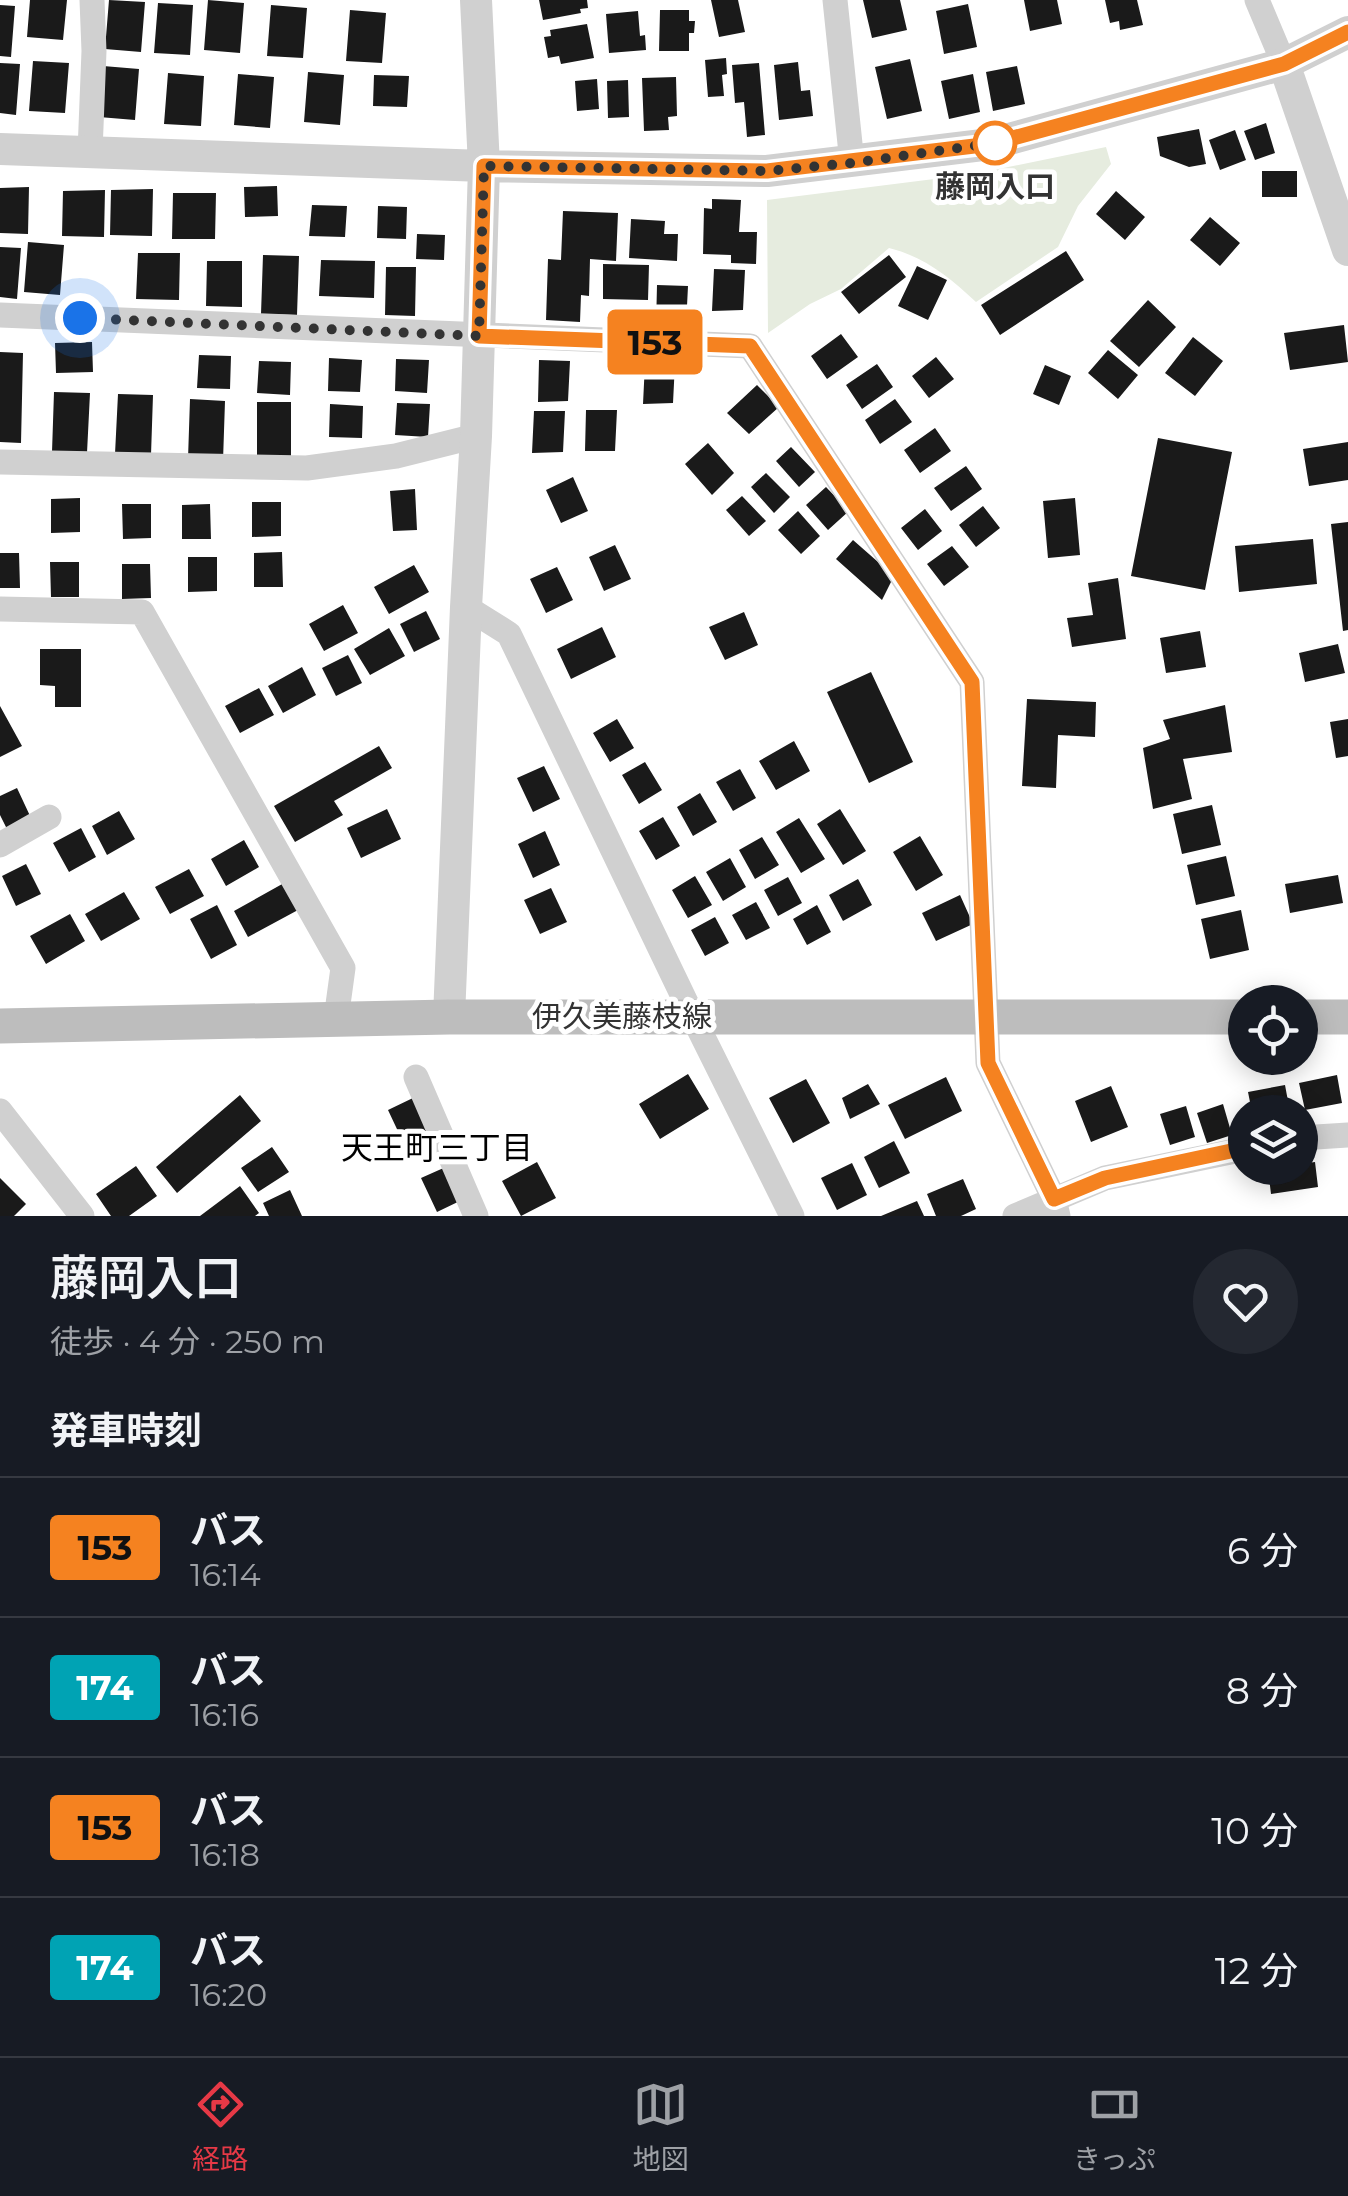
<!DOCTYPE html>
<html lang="ja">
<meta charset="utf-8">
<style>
:root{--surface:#171b24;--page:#242831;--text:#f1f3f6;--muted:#9ea1a6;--line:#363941;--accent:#e63946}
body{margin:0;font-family:Montserrat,"Noto Sans JP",sans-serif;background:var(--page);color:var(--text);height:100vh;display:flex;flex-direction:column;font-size:38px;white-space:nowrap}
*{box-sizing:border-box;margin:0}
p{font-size:32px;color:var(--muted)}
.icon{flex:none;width:55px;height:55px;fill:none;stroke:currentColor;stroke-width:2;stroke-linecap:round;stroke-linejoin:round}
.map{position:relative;height:1216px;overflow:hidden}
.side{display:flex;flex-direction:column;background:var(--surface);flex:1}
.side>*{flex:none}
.badge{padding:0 20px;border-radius:8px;font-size:35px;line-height:65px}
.controls{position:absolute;left:1228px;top:985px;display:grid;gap:20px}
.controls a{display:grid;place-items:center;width:90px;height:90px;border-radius:50%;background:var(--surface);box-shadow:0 5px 25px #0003;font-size:50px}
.you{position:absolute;width:50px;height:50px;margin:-25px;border:8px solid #fff;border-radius:50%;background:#1a73e8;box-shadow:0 0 0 15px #1a73e833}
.map>.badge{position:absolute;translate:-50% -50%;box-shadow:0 0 0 5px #fff}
h2{padding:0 50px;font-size:38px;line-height:90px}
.round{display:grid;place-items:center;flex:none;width:105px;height:105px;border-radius:52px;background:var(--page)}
.headline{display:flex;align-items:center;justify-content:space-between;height:170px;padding:0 50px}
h1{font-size:48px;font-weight:600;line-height:75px}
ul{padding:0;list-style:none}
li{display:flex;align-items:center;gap:30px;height:140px;padding:0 50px;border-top:2px solid var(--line)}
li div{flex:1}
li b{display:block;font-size:38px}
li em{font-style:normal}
li .badge{min-width:110px;font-weight:700;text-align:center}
.tabs{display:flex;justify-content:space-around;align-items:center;height:140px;border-top:2px solid var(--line);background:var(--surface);font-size:28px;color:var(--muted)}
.tabs a{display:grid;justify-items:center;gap:5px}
.tabs .active{color:var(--accent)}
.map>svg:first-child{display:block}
.green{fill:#e6ecdf}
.building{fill:#1a1a1a}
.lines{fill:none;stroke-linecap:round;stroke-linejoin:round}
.minor{stroke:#d0d0d0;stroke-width:25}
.tertiary{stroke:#d0d0d0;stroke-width:32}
.secondary{stroke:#bdbdbd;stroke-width:35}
.line-casing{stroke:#fff;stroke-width:22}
.line{stroke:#f58220;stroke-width:15}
.walk{stroke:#333;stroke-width:10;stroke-dasharray:0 18}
.stop-dot{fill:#fff;stroke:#f58220;stroke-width:5}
.labels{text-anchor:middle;stroke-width:10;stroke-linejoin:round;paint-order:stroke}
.stop-label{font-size:30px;font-weight:bold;fill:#333;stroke:#fff}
.street-label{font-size:30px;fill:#333;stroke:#fff}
.neighbourhood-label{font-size:32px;fill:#000;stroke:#fff}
</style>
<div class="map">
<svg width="1348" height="1216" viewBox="0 0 1348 1216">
<rect width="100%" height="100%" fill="#fff"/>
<!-- green -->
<path class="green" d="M1106,147L1111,164L1078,206L1058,247L976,302C949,277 925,257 889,248L841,289L810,304L768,333L767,200L974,174Z"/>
<!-- building -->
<path class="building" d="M30,0H67L63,40L27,37Z
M109,0L145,2L141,52L105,49Z
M208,0L244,3L240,53L204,50Z
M539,0H587L588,8L580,9L581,13L543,20Z
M711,0H738L745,32L719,37Z
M863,0H900L907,30L872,38Z
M1024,0H1057L1062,24L1030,31Z
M1105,0H1137L1143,25L1120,30L1119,21L1110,23Z
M158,3L193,5L190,55L154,53Z
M968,4L977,47L944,54L936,11Z
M0,5L15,6L11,57L0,56Z
M271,5L307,8L303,58L267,56Z
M350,10L386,13L382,63L346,61Z
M660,10H689V21H695L694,33H689V51H659Z
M638,11L640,36L645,35L646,50L609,53L606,14Z
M587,24L594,58L561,64L559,56L548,58L544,37L551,36L550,30Z
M726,58L727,74L722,75L724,96L708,97L705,60Z
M910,59L922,111L887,119L875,67Z
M33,61L69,63L65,113L29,111Z
M798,62L801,91L810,90L813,116L779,120L774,65Z
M0,63L20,64L16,115L0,113Z
M759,63L765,135L747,137L744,102L735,103L732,65Z
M103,66L139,69L135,120L99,117Z
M1017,66L1025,104L993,111L986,72Z
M308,72L344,75L340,125L304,122Z
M168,73L204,76L201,126L164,124Z
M238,74L274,77L270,128L234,125Z
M973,74L980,112L949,119L941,81Z
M374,75L409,76L407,107L373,106Z
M676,77L677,116L668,117L669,130L644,131L642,78Z
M597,79L599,109L577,111L575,81Z
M628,80L629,117L608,118L607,81Z
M1266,123L1275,153L1255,160L1244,131Z
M1199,129L1206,164L1189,167L1160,156L1157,137Z
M1235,130L1246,160L1220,170L1209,140Z
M1262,171H1297V197H1262Z
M277,186L278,216L245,217L244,187Z
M29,187L28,234L0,233V188Z
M153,189L152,236L110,235L111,190Z
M105,190L104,237L62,236L63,191Z
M1116,191L1145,217L1125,240L1096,214Z
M173,193H216L215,239H172Z
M712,199L741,200L739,232H757L756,264L731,263V255L703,254L704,208L712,209Z
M312,205L347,206L345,237L309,236Z
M378,206L407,207L406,239L377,238Z
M563,211L618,213L616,261L590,259L589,296L581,295L580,322L546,320L548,259L561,260Z
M1210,217L1240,243L1220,266L1190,240Z
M631,219L665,221L664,234H678L677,261L629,258Z
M417,234L445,235L444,260L416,259Z
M28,242L64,245L60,295L24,292Z
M0,247L21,248L17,299L0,297Z
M1066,251L1084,280L1000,335L981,305Z
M138,253H180L179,300L136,299Z
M263,255L299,256L297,315L261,314Z
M889,255L906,277L859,314L841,292Z
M321,260L375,261L374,298L319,296Z
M207,261H242V307L206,306Z
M603,264L649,265L648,300L603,299Z
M917,266L947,280L928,320L898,306Z
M386,267H416L415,316L385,315Z
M714,269L745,270L743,310L712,311Z
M657,285L688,286L686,326L656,327Z
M1148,300L1176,327L1139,367L1110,341Z
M1344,325L1348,362L1290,370L1284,333Z
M841,334L858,357L827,379L811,356Z
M1193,337L1223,361L1195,396L1165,373Z
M92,342L93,372L56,373L55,343Z
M1108,350L1138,375L1118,399L1088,373Z
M0,352L23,353L21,443L0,442Z
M199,355L231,356L230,389L197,388Z
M936,357L954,379L929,398L912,376Z
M329,358L362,360L360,392L328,391Z
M396,359L429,360L427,393L395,391Z
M539,360L570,361L568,401L538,402Z
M259,361L291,362L290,395L257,393Z
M645,363H675L673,403L643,404Z
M877,364L893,387L862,409L846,385Z
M1045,365L1071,376L1059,405L1033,394Z
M757,385L779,407L749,434L727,413Z
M54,392L90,393L87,453L52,452Z
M118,394L153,395L151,455L115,454Z
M190,399L225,401L223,461L188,459Z
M895,399L912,422L880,444L865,420Z
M257,402H291V457H257Z
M397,403L430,404L428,437L395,435Z
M330,404L363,406L362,438L329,437Z
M586,410H617L615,451H585Z
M534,411H565L563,452L532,453Z
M935,428L951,451L920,473L904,450Z
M1158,438L1232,452L1205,590L1131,576Z
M1348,442V480L1309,486L1303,449Z
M708,443L734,473L712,495L685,464Z
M791,447L815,472L799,487L776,461Z
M966,466L982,489L951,511L934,488Z
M766,473L790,497L774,513L751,487Z
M573,477L588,511L561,523L546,490Z
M826,487L849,511L828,530L806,505Z
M415,489L417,530L393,531L390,491Z
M742,496L766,521L749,536L726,510Z
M80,498V532L51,533V499Z
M1075,498L1080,555L1048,558L1043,501Z
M252,502H281V536L252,537Z
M122,504H151V538L123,539Z
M210,504L211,539H182V505Z
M983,506L1000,528L976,547L959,525Z
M925,509L942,531L918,550L901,528Z
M798,511L820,536L801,554L778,530Z
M1348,522V630L1343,631L1331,524Z
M1313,539L1317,584L1239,592L1235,546Z
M853,540L894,576L882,600L836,559Z
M615,545L631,579L604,591L589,557Z
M952,546L969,567L944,586L927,564Z
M282,552L283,587H254V553Z
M0,553H19L20,588H0Z
M188,557H217V591L188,592Z
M50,562H79V597H51Z
M122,564H150L151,598L122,599Z
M414,565L429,592L389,614L374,587Z
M557,567L573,600L546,613L530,579Z
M1118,578L1126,639L1072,647L1067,618L1093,615L1088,583Z
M343,605L358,633L324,651L309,624Z
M426,611L440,639L414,652L400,624Z
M744,612L758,645L725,660L709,627Z
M602,627L616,657L571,679L557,649Z
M389,628L405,656L370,675L354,649Z
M1200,631L1206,667L1166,673L1160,638Z
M1338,644L1345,673L1305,682L1299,653Z
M40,649H81V707H55V686L40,685Z
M348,655L362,683L336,696L322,668Z
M302,667L316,695L283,713L268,686Z
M871,672L913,762L869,783L827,692Z
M259,688L274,715L240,733L225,706Z
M1027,699L1096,702L1095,737L1058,735L1056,788L1022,786Z
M1225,705L1232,752L1183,759L1192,799L1153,809L1143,748L1170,739L1163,720Z
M0,706L22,746L0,757Z
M617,719L634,748L610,762L593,733Z
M1348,719V756L1336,758L1330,722Z
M794,741L810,771L776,790L759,761Z
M379,746L392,768L334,801L343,815L295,842L274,806Z
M645,762L662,790L639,804L622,775Z
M544,766L560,799L533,812L517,778Z
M740,769L756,798L733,811L716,782Z
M17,788L31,818L7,829L0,815V796Z
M700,793L717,822L693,836L677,807Z
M1212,805L1221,845L1182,854L1173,814Z
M387,809L401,839L361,858L347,828Z
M840,809L866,851L843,865L817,824Z
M119,811L135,839L107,855L92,826Z
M663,817L680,846L656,860L639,831Z
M799,818L825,859L801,873L776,832Z
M81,828L96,857L69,872L53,843Z
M545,831L560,865L533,878L518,844Z
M920,836L943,875L916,891L893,852Z
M762,837L779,865L755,879L739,850Z
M244,840L259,867L226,886L211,859Z
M1226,856L1235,896L1196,905L1187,865Z
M730,858L746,887L723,901L706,872Z
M26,864L41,894L16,906L2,876Z
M189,869L204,896L170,914L155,887Z
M1338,875L1343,903L1290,913L1285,884Z
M695,876L712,905L688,918L672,890Z
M788,877L802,903L778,916L764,890Z
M858,879L872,905L843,921L829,895Z
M284,883L298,910L248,937L234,911Z
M551,888L567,922L540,934L524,900Z
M124,892L140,919L101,941L85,914Z
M960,895L973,924L936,941L922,913Z
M756,902L770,928L746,940L732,915Z
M217,905L237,945L211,959L190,919Z
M817,905L831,932L807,945L793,919Z
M1241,910L1249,950L1210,959L1201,919Z
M70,914L85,941L46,964L30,936Z
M715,917L729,943L705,956L691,930Z
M688,1074L709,1109L660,1139L639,1104Z
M1337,1075L1342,1103L1305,1110L1299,1083Z
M946,1077L962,1111L905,1139L888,1105Z
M806,1079L830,1123L793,1143L769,1098Z
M868,1084L880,1104L850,1119L842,1098Z
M1285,1085L1290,1112H1252L1248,1092Z
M1111,1086L1128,1127L1091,1142L1075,1101Z
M240,1095L261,1121L177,1193L156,1167Z
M415,1097L431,1131L404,1144L388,1110Z
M1223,1104L1232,1135L1207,1143L1197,1113Z
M1186,1106L1195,1137L1170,1145L1160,1114Z
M894,1141L910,1173L879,1188L864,1157Z
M272,1147L289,1172L258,1192L241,1168Z
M537,1162L556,1198L521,1216L502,1181Z
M1315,1162L1318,1187L1271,1194L1268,1169L1300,1168V1164Z
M852,1163L867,1195L837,1210L821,1178Z
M136,1166L157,1196L129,1216H111L96,1194Z
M448,1166L464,1199L437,1212L421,1178Z
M0,1178L26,1204L14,1216H0Z
M963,1179L976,1209L961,1216H936L927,1194Z
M240,1186L259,1213L255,1216H200Z
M290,1190L302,1216H269L263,1203Z
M917,1201L924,1216H881Z"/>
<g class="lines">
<!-- minor -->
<path class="minor" d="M835,0L852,163
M1257,0L1284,64
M90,152L94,51L92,0
M0,315L750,346L972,682L988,1063L1054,1199L1058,1216
M0,462L307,468L396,456L476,436
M466,607L509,634L693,1017L792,1216
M0,609L142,612L343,968L336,1019
M0,845L49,817
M416,1077L476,1216
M0,1111L82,1216
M1300,1138L1348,1135
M1015,1216L1105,1178L1245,1149"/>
<!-- tertiary -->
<path class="tertiary" d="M1284,64L1348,250
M0,149L484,166L767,171L991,144L1284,64L1348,32
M449,1017L466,607L476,436L484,166L476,0"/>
<!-- secondary -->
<path class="secondary" d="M1300,1017H1348
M0,1026L449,1017H1245"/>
</g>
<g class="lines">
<!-- line casing -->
<g class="line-casing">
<path id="line" d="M1245,1148L1105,1178L1054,1199L988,1063L972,682L750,346L479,336L484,166L767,171L991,144L1284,64L1348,32"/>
</g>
<!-- line -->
<use href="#line" class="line"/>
<!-- walk -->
<path class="walk" d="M80,318L479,336L484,166L767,171L852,163L995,143"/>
</g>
<!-- markers -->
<circle class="stop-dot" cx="995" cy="143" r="20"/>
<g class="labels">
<!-- stop labels -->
<g class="stop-label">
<text x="995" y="197">藤岡入口</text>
</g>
<!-- street labels -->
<g class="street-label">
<text x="622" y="1027">伊久美藤枝線</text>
</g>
<!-- neighbourhood labels -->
<g class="neighbourhood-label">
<text x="437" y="1159">天王町三丁目</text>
</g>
</g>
</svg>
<div class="controls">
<a><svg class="icon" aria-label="locate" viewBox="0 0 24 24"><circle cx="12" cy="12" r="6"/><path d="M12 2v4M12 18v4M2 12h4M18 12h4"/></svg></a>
<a><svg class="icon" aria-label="layers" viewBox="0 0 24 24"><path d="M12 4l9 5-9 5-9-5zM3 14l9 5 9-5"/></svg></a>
</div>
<div class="you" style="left:80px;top:318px"></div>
<b class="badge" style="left:655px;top:342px;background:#f58220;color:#111">153</b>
</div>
<section class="side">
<div class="headline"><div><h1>藤岡入口</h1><p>徒歩 · 4 分 · 250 m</p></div><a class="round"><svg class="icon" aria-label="heart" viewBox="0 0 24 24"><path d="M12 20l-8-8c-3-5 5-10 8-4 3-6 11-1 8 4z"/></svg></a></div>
<h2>発車時刻</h2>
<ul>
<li><span class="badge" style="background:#f58220;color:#111">153</span><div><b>バス</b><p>16:14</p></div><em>6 分</em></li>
<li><span class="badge" style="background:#00a3b4;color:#fff">174</span><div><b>バス</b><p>16:16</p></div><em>8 分</em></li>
<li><span class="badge" style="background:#f58220;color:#111">153</span><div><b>バス</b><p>16:18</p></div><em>10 分</em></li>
<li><span class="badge" style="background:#00a3b4;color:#fff">174</span><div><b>バス</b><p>16:20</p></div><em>12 分</em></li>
</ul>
</section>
<nav class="tabs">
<a class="active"><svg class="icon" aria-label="directions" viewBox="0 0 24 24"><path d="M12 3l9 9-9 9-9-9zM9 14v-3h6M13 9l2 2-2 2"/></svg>経路</a>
<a><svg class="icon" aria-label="map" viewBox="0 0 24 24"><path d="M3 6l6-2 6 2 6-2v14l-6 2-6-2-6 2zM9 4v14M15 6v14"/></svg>地図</a>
<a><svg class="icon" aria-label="tickets" viewBox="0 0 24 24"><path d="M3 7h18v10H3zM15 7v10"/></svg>きっぷ</a>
</nav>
